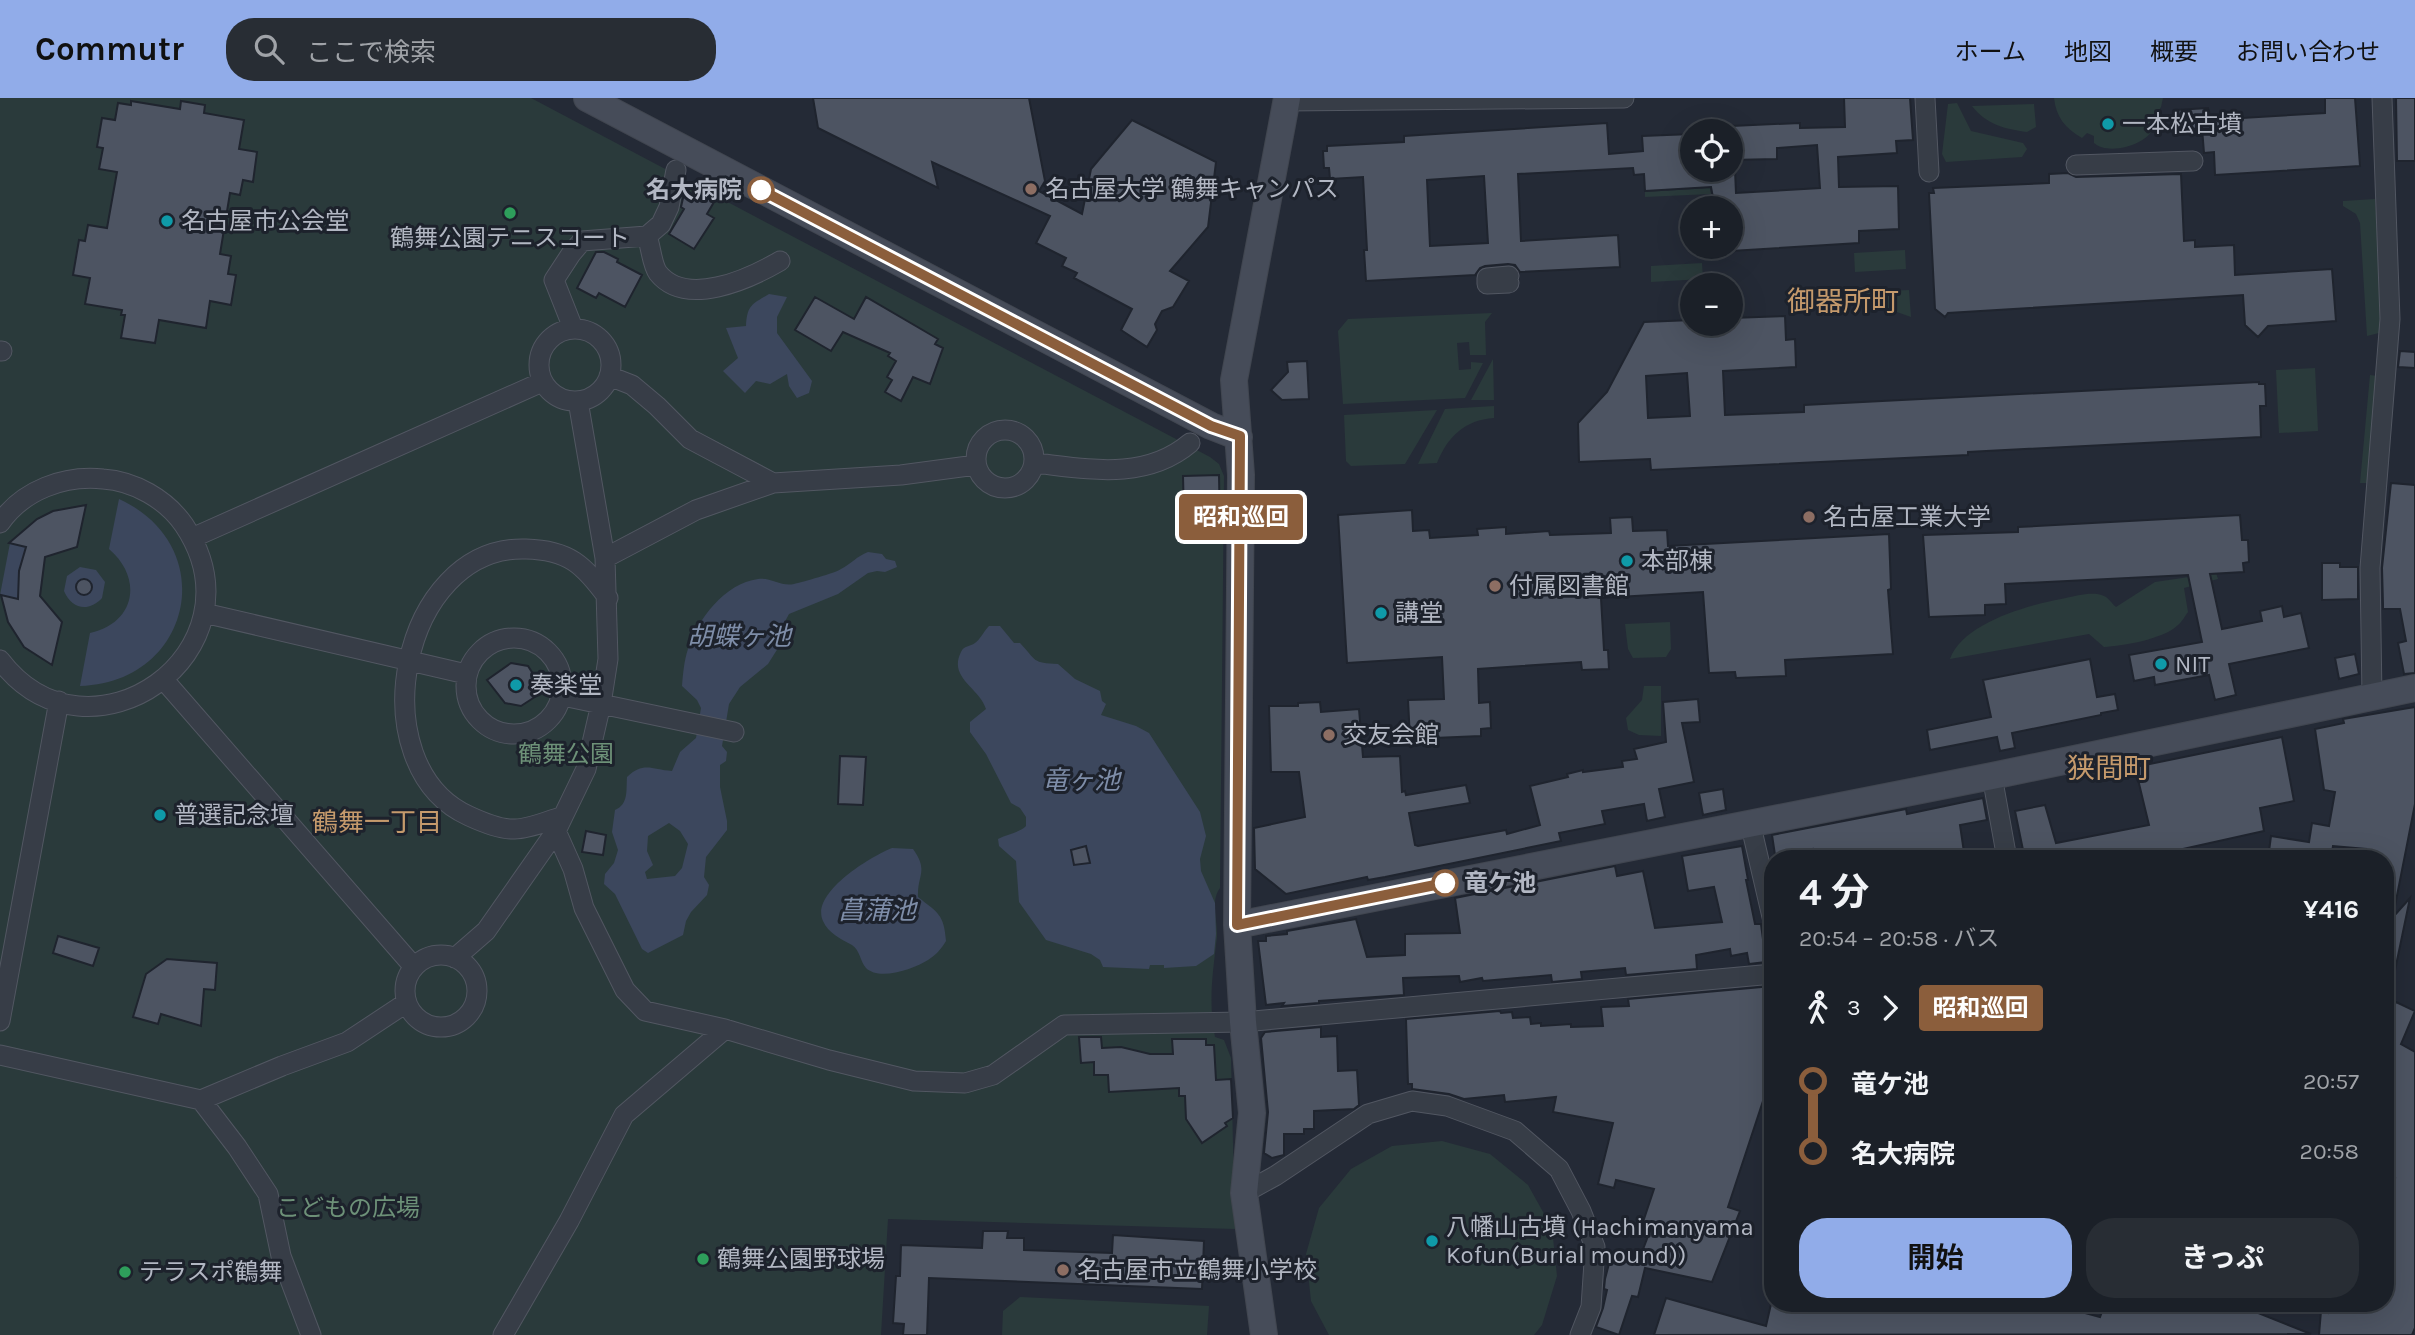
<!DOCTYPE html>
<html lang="ja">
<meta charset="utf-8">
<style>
:root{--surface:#1b2028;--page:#282d34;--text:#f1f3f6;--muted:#a0a3a8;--line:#393e45;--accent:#91ace9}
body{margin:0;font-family:Karla,"Noto Sans JP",sans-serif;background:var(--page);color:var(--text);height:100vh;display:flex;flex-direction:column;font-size:26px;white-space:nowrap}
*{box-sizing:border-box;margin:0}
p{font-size:23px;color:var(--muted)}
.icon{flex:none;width:38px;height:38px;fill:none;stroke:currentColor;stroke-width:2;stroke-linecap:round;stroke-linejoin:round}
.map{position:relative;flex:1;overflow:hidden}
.drawer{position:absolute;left:1764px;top:752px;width:630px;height:462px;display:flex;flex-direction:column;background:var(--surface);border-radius:28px;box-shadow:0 7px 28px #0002,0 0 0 2px var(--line)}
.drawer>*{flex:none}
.badge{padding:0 14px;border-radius:5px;font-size:24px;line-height:46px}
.buttons{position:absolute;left:1680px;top:21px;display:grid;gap:14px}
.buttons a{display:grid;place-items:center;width:63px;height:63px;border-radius:50%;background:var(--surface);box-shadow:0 7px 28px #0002,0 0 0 2px var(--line);font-size:35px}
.map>.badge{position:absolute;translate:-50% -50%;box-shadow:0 0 0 4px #fff}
.legs{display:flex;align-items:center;gap:10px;height:77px;padding:0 35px;font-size:23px}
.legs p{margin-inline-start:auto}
.head{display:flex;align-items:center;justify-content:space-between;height:119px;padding:0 35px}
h1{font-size:38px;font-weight:700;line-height:52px}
.action{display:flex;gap:14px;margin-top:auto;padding:14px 35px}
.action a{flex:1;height:80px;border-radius:28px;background:var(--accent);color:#111;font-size:28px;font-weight:700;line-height:80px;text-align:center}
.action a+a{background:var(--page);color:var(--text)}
ul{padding:0 35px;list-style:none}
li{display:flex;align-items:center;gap:24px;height:70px;font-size:26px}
li i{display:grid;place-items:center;width:10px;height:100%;margin:0 9px;background:currentColor}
li i::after{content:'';width:18px;height:18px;margin:-9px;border:5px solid;border-radius:50%;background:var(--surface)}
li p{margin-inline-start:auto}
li:first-child i{background:linear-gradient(#0000 50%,currentColor 0)}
li:last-child i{background:linear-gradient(currentColor 50%,#0000 0)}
header{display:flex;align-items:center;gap:42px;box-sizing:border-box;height:98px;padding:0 35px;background:var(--accent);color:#111}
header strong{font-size:33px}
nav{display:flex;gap:38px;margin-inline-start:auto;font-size:24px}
.search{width:490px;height:63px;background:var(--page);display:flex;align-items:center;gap:18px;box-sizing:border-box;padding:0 24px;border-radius:28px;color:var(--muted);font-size:26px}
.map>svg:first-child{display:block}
.green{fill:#2a3a3b}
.water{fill:#3c475d;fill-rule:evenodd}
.building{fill:#4d5462;stroke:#1f242e;stroke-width:2;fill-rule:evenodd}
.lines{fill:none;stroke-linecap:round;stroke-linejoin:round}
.street-casing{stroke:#525762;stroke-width:21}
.secondary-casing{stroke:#414650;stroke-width:28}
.street{stroke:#373d47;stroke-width:19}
.secondary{stroke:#464c59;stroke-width:26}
.line-1-casing{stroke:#fff;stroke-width:16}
.line-1{stroke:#8b5e3c;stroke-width:10}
.culture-dot{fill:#0f9aa8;stroke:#1d222c;stroke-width:2.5}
.education-dot{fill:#8d6e63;stroke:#1d222c;stroke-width:2.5}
.stop-1-dot{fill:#fff;stroke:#8b5e3c;stroke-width:3.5}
.leisure-dot{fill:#2e9e5b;stroke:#1d222c;stroke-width:2.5}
.labels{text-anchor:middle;stroke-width:6;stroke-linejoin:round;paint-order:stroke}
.poi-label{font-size:24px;fill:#b2b7c3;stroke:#1d222c;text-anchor:start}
.stop-label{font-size:24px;font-weight:bold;fill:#b2b7c3;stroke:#1d222c;text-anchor:end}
.park-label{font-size:24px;fill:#6d9178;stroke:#1d222c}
.water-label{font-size:26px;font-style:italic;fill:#7e8da8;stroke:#1d222c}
.neighbourhood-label{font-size:26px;fill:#c59a6c;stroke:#1d222c}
.quarter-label{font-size:28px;fill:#c59a6c;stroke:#1d222c}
</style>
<header>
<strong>Commutr</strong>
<div class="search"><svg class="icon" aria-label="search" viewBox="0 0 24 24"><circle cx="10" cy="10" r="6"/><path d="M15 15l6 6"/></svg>ここで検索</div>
<nav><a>ホーム</a><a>地図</a><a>概要</a><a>お問い合わせ</a></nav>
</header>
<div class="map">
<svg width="2415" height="1237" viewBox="0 0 2415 1237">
<rect width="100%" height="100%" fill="#242a36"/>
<!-- green -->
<path class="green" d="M0,0H531L1210,359L1219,366L1224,378L1220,790C1210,803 1218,823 1217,839C1213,873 1208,904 1215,939L1224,942L1231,960L1235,1131L888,1121L881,1237H0Z
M2054,0H2163L2161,9L2152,24L2154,28C2149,47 2108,58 2094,45V38L2087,35L2082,40C2065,30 2056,19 2054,0Z
M1957,5L1971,33L2023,45L2027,51L2022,59L1946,64L1942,56L1948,6Z
M2034,6L2036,29L2027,34C2005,31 1987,27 1972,8Z
M1710,90L1711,96L1645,99V94Z
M2375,101L2384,223L2383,234L2367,238L2360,125L2356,116L2343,108V103Z
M1905,152L1906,171L1855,174L1854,155Z
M1702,165L1703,181L1651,184V168Z
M1909,192L1911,219L1843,195Z
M1492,215L1485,224L1486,257H1470L1469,244L1457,245L1459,272L1471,271V264L1483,265L1465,300L1343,306L1338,233L1348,221Z
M1493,261L1494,302H1471Z
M2315,270L2318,333L2279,335L2276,272Z
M2370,277L2377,278L2368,385H2360Z
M1494,308V320C1465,322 1448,338 1437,365L1418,366L1445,311Z
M1437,312L1405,366L1351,368L1346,363L1344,317Z
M2216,475L2218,481L2184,490L2188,514C2185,518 2182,524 2178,527C2164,541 2123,548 2104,549L2089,536L1950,561C1963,524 2032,506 2066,500C2076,498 2093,493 2104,498C2108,499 2112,506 2116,509L2155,484Z
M1670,524L1671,551L1666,559L1633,560L1628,551L1625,526Z
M1644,588H1661V638L1639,637L1628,632L1626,620L1642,602Z
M1442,1043L1490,1056L1528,1087L1552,1130L1557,1178L1542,1227L1534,1237H1329L1311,1203L1306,1156L1319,1110L1351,1071L1392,1048Z
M1020,1199L1209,1208L1207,1237H1002L1003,1213Z"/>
<!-- water -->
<path class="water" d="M769,196L787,199L777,219V235L812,283L809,295L797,300L789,288L787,276L770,286L756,283L745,295L723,273L738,260L726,230L746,228C747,207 752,206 769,196Z
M119,401C222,448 192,585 80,588L90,535C136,525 143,480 109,451Z
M20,443L26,449L19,473L20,501L0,497L10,445L17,447Z
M868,454L882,456L886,461L895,463L897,469L885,474L877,473L868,475L838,496L789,516L782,529L780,547L768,566L740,589L729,606L722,648L727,654L726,663L720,667V689L727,723V732L706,759L704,779L709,787L707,797L691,814L686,823L683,837L648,855L642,851L615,796L604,786L605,776L614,765L618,752L612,734L615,712C629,706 626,692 627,679C644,663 652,672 672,673L680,654L696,640L701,610L697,602L682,588C683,576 684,563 688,551C697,522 725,485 758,481C771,479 781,489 794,486C802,484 836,475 841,471C851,466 857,458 868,454ZM669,725L680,733L688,746L682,770L675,778L647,781L645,774L653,767L647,753L648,738Z
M80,469L96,472L105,484L102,500C89,514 72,512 64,493L67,478ZM82,481L88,482L92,486L91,493L86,497L80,496L77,491V485Z
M989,528H1000L1014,545H1020C1037,563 1032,565 1058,566L1075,581L1100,593L1102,603L1106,606L1101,617L1136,628L1149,635L1200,714L1206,738L1200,761L1201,773L1215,805L1216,836L1214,856L1196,868L1164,870V867H1150L1149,871L1103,869L1100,862L1091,856L1046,842L1019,804L1016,763L999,748L998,741C1007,736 1019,735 1026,728V719L1020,710L1011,705L986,656L970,634V624L986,611C979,589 948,580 961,554C964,547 970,549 975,545C980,542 984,533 989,528ZM1086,748L1090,764L1074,767L1071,752Z
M892,750L913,751C929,773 917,777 918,799C938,815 944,816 946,843C941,851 936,857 928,862C914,871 879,883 866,870C860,863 860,852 852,847C841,841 828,835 823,823C810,795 870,759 892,750Z"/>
<!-- building -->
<path class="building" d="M813,0H1029L1045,83L1039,93L1082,116L1091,71L1132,22L1216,64L1208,129L1170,173L1189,183L1173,209L1162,213L1155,226L1157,232L1147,249L1121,232L1132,211L1074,180L1077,175L1062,168L1066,160L1036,145L1050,118L932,64L938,90L818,30Z
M1844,0H1910L1913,42L1896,43L1897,55L1838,59L1839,89L1898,88L1899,131L1859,133V145L1731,153V110H1715L1711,89L1645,93L1644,76L1634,77L1633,70L1518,76L1521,143L1618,137L1620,169L1520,174L1515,167L1508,166L1485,168L1480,170L1475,177L1366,183L1364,152H1367L1363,79L1330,81L1329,70H1324L1323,53H1327V48L1404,44V38L1607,25L1609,56L1643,53L1642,38L1692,36V72H1735L1736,95L1820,90L1817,47L1777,50V61L1731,62V28L1800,25V30L1845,29ZM1484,78L1488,145L1430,148L1427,82Z
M2325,0H2355L2360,68L2215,77L2214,54L2204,55L2202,30L2177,32L2176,12L2208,10L2209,22L2325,15Z
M2396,0H2415V63H2397Z
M131,3L180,11L181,3L205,7L204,15L244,22L239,51L257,54L253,84L243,82L240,97L230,95L220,156L231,158L228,176L236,177L231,207L210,203L206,230L159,222L155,245L121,240L125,217H121L122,212L85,206L90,180L73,177L79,142L85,143L88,127L107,130L117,74L99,71L103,50L97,49L102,20L115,22L118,5L131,7Z
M2068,75L2076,79L2181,76L2184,143L2195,142V149L2234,147L2235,177L2332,171L2336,223L2268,228L2258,239L2245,227L2243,197L1948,215L1945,219L1935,211L1929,95H1934L1933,90L2049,85V76Z
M695,93L714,104L707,116L714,120L694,151L669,136L684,111L681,109L683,100L687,94L693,97Z
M596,154H604L618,161L617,164L642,177L625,209L599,195L596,200L577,190Z
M815,199L854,221L866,199L938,241L935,246L943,250L930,286L913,279L901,303L885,294L892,282L887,279L896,263L888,258L890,255L843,234L831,253L795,232Z
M1785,218L1786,242L1795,241L1796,269L1723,273L1725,317L1804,314V307L2259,284V286H2265L2266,308H2260L2261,339L1968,354V357L1651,372L1650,361L1579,364L1578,325L1607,294L1644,224L1692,222V226H1731V220ZM1687,275L1690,318L1648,320L1646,278Z
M2400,253L2415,254V270L2398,269Z
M1307,263L1309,301L1282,302L1271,292L1288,274L1287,264Z
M1219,377L1220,431H1202V418H1184L1183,378Z
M2391,385L2415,387V575L2404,576L2398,545L2406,543L2400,511H2383V506L2382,470Z
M86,407L77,449L45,459L40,498L62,524L52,567L24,549L8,524L1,497L18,501L19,473L26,449L9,445L37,421L53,413Z
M1412,412L1413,433L1429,432L1430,440L1478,437L1477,431L1506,429V436L1549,433L1550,437L1611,435L1610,420L1632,419L1633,433L1667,432L1668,448L1889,436L1891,491L1888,492L1893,556L1785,562L1786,578L1736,580L1735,574L1709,575L1703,494L1601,500L1604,552H1608L1609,571L1582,572L1581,564L1478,571L1479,605L1490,604L1491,630L1481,631V638L1410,641L1408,602L1444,601L1442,559L1347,565L1338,417Z
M2240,417L2242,442H2248L2249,464L2243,465L2244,474L2210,476L2222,531L2262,523L2260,513L2282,508L2284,519L2301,515L2309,550L2229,566L2236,597L2215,602L2209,577L2155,587L2154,579L2134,583L2129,557L2202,544L2188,477L2005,486L2006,506L1985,507V517L1929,519L1923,437L2018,434V429Z
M2322,465H2340V469H2358V501L2322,502Z
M76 489a8 8 0 1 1 16 0a8 8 0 1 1-16 0Z
M2355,556L2359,576L2339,581L2335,560Z
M2090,561L2097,599L2115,596L2118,612L2101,615V617L2012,635L2015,650L2000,653L1997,639L1930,652L1927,632L1991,619L1983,582Z
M511,565L528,568L544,593L521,608L505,605L487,582Z
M1698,601L1700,624L1682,625L1694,684L1659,691L1665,719L1647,723L1644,706L1602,713L1605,726L1559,735L1561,743L1385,779L1368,782L1367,779L1286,796L1255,771L1254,730L1305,719L1299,674H1271L1269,608H1298V605L1320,604L1321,614L1359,611L1363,659L1400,658L1402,694L1405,693L1406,697L1466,687L1470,705L1409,715L1415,747L1418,748L1506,732L1507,736L1540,727L1530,688L1568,679L1567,676L1583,672V674L1623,669L1622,663L1637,661L1634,651L1666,644L1663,604Z
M2415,609V706L2393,818L2385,817V761H2365L2366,751L2333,748L2331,761H2268L2271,738L2309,744L2312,725L2329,728L2335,694L2324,692L2315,631L2344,625L2343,621Z
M2282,639L2294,703L2260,710L2264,733L2138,761H2019L2018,753L2023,752L2015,713L2045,707L2056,745L2149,727L2135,669Z
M840,658L866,659L863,707L838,706Z
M1723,691L1726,712L1703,717L1699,695Z
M1983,700L1987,722L1960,727L1965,761H1940V756L1907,761H1815L1813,751L1775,757L1772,737L1906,711L1907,716Z
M586,733L606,737L603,757L582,754Z
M1086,748L1090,765L1074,767L1071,752Z
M1742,748L1748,782H1746L1755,826H1761L1766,864L1749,866L1747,855L1731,858L1730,851L1696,857L1697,871L1626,877L1625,870L1581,874L1582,881L1552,884L1551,877L1483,883L1482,880L1460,884L1459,878L1403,880L1404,897L1319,903V905L1282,908L1284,905L1266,907L1258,843H1266V838L1287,836V833L1356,821L1367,859L1405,857V836L1460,835L1455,800L1615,768L1617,778L1643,773L1655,830L1722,824L1714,789L1688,793L1682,758Z
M2410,800L2393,882H2385V828Z
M58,838L99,850L93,868L53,855Z
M167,861L217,865L215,892L204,891L201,928L161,916L158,926L133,919L146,876Z
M1773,888V987L1770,986L1767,991L1728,1109L1740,1113L1712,1184L1645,1170L1638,1199L1632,1198L1619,1237L1596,1229L1603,1210L1607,1192L1604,1191L1605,1181L1611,1158L1639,1162L1651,1130L1642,1127L1654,1091L1616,1082L1614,1090L1598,1086L1613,1025L1553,1014L1556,999L1505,1004L1504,997L1464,1001L1449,996L1412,991V986H1408L1406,921L1500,913L1501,915L1512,914L1513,920L1530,919L1531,926L1541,925V928L1571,926V929L1603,928L1601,909L1629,908L1628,901Z
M2396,904L2415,913L2401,946L2415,954V1230L2412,1237H2319L2321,1213L2328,1215L2332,1206H2385V1098L2395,1080L2385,1074V925Z
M1321,929V939L1337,938L1338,973L1357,972L1359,1007L1354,1011L1314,1013V1031H1304V1036H1284V1057L1272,1060L1264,1055L1268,1014L1261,940L1265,934Z
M1079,939H1101L1102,950L1121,949L1150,956H1173L1172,941H1206V947H1214L1216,982L1231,981L1233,1020L1225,1025L1227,1028L1202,1045L1186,1021L1185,998H1179V990L1109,994L1108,977H1094V964L1081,965Z
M983,1133H1008L1007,1140H1024V1152L1112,1155L1113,1137L1204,1143L1202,1191L929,1180L927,1237H903L904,1226L893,1225L896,1178H900L901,1147L982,1150Z
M1666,1200L1766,1228L1771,1206H2052L2100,1219L2105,1206H2248L2253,1213L2311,1236L1654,1237Z"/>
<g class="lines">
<!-- street casing -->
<g class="street-casing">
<path id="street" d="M1925,0L1929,74
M1286,3L1624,0
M2076,67L2193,63
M647,138C651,149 652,167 658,175C686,210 749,181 780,163
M1509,178L1487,180V186L1509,185
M573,230L554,182L571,156L582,143L647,138L661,126L669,109L676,72
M539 267a36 36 0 1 1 72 0a36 36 0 1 1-72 0Z
M0,253H2
M609,278L632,287L657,308L690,341L773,385
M976 361a29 29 0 1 1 58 0a29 29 0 1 1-58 0Z
M1035,365C1088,371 1145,383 1190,345
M0,425C23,392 64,377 103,381C134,383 166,401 184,427C268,553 89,679 0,562
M192,440L542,284
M605,460L696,412L773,385L901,377L976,367
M204,515L466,576
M466 588a48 48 0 1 1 96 0a48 48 0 1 1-96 0Z
M164,582L414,869
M563,598L734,634
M2372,599L2370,470L2390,221L2382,0
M1992,678L2007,761
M561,719C547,723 529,731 515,731C501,732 482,724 469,718C358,668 400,447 526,451C569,452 584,467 608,500
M1750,724L1773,823
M556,733L573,771L584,810L625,892L645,913L725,931L829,962L914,983L965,985L993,977L1064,927L1243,924L1773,876
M405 893a36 36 0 1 1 72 0a36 36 0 1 1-72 0Z
M455,860L486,833L556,733L586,671L601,606L608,561L605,460L578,303
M0,923L59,603
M0,957L201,1002L282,968L347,944L406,905
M201,1002L237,1049L268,1096L281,1158L311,1237
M1244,1095L1275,1078L1368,1016L1412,1003L1447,1008L1515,1033L1559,1071L1581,1113L1595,1149L1591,1209L1580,1237
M503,1237L569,1123L624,1017L725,931"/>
</g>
<!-- secondary casing -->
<g class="secondary-casing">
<path id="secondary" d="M587,0L1211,328L1239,339
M1237,827L1992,678L2415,590
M1264,1237L1244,1095L1252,1015L1243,924L1237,827L1241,377L1234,282L1287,0"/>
</g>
<!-- street -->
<use href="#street" class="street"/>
<!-- secondary -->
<use href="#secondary" class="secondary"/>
</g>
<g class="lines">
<!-- line-1 casing -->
<g class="line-1-casing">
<path id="line-1" d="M761,92L1211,328L1240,338L1237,827L1445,785"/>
</g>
<!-- line-1 -->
<use href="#line-1" class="line-1"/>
</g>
<!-- markers -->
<g class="culture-dot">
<circle cx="2108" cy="26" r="7"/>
<circle cx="167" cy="123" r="7"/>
<circle cx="1627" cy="463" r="7"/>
<circle cx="1381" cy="515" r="7"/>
<circle cx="2161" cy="566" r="7"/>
<circle cx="516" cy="587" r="7"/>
<circle cx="160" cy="717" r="7"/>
<circle cx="1432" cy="1143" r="7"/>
</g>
<g class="education-dot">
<circle cx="1031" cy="91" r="7"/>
<circle cx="1809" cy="419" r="7"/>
<circle cx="1495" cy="488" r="7"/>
<circle cx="1329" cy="637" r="7"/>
<circle cx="1063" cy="1172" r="7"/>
</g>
<g class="stop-1-dot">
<circle cx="761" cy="92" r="12"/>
<circle cx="1445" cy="785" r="12"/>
</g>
<g class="leisure-dot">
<circle cx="510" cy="115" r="7"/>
<circle cx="703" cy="1161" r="7"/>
<circle cx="125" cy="1174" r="7"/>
</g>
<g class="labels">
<!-- poi labels -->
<g class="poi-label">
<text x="2122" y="34">一本松古墳</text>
<text x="1045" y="99">名古屋大学 鶴舞キャンパス</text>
<text x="181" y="131">名古屋市公会堂</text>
<text x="510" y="148" text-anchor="middle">鶴舞公園テニスコート</text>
<text x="1823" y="427">名古屋工業大学</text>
<text x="1641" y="471">本部棟</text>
<text x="1509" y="496">付属図書館</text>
<text x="1395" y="523">講堂</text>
<text x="2175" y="574">NIT</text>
<text x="530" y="595">奏楽堂</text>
<text x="1343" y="645">交友会館</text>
<text x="174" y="725">普選記念壇</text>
<text x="1446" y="1137">八幡山古墳 (Hachimanyama<tspan x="1446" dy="28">Kofun(Burial mound))</tspan></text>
<text x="717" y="1169">鶴舞公園野球場</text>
<text x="1077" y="1180">名古屋市立鶴舞小学校</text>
<text x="139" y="1182">テラスポ鶴舞</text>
</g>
<!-- stop labels -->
<g class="stop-label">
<text x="742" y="100">名大病院</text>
<text x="1464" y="793" text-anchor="start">竜ケ池</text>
</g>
<!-- park labels -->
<g class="park-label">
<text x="566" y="664">鶴舞公園</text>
<text x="348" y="1118">こどもの広場</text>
</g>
<!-- water labels -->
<g class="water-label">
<text x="739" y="547">胡蝶ヶ池</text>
<text x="1081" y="691">竜ヶ池</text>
<text x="877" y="821">菖蒲池</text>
</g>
<!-- neighbourhood labels -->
<g class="neighbourhood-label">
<text x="377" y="733">鶴舞一丁目</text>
</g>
<!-- quarter labels -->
<g class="quarter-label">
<text x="1843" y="213">御器所町</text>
<text x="2109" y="680">狭間町</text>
</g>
</g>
</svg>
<div class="buttons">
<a><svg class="icon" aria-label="locate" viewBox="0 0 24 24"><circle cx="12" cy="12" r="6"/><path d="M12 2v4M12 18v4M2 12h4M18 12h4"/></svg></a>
<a>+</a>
<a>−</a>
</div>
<b class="badge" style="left:1241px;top:419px;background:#8b5e3c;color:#fff">昭和巡回</b>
<section class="drawer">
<div class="head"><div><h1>4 分</h1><p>20:54 – 20:58 · バス</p></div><b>¥416</b></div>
<div class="legs"><svg class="icon" aria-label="walk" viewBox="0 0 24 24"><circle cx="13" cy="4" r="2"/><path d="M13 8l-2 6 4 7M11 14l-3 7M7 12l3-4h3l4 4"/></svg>3<svg class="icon" aria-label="forward" viewBox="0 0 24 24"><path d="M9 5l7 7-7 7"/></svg><b class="badge" style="background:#8b5e3c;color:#fff">昭和巡回</b></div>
<ul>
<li><i style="color:#8b5e3c"></i><b>竜ケ池</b><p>20:57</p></li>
<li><i style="color:#8b5e3c"></i><b>名大病院</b><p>20:58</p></li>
</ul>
<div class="action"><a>開始</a><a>きっぷ</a></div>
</section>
</div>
